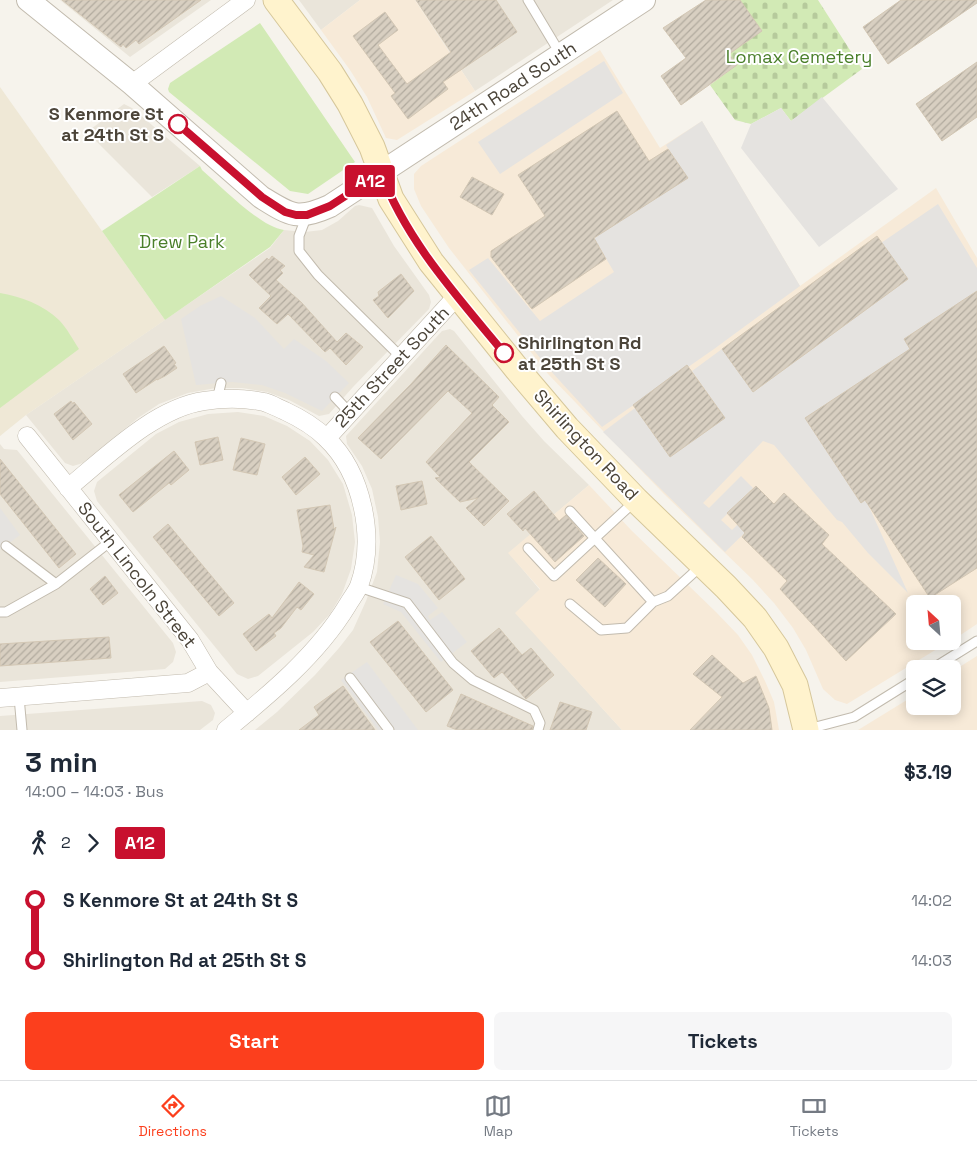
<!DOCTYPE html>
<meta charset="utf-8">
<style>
:root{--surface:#fff;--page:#f6f6f7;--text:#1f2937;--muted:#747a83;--line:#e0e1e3;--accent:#fc3f1d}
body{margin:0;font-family:"Space Grotesk",sans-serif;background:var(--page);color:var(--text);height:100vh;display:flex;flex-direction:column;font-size:19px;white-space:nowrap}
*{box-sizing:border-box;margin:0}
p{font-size:16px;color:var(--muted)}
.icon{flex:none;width:28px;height:28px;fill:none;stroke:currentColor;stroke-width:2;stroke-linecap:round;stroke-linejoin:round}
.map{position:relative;height:730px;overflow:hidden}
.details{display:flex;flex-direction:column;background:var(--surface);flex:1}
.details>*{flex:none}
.badge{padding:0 10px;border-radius:4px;font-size:18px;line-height:32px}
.needle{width:32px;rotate:334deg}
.controls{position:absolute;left:906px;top:595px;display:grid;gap:10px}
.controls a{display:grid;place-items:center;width:55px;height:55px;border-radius:8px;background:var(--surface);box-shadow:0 2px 12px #0003;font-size:25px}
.map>.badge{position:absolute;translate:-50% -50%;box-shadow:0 0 0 2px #fff}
.legs{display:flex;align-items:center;gap:8px;height:55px;padding:0 25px;font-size:16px}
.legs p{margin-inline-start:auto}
.summary{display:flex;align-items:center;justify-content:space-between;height:85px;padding:0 25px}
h1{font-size:28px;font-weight:700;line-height:38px}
.primary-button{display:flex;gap:10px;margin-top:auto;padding:10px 25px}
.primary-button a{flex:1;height:58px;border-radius:8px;background:var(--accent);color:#fff;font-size:20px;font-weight:700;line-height:58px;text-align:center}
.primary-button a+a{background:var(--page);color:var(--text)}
ul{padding:0 25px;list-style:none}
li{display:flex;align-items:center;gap:18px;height:60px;font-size:19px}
li i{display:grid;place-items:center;width:8px;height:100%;margin:0 6px;background:currentColor}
li i::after{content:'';width:12px;height:12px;margin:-6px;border:4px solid;border-radius:50%;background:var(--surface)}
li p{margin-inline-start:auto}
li:first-child i{background:linear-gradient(#0000 50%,currentColor 0)}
li:last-child i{background:linear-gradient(currentColor 50%,#0000 0)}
.menu{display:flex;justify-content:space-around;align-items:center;height:70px;border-top:1px solid var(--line);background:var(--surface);font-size:14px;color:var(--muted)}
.menu a{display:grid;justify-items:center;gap:2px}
.menu .on{color:var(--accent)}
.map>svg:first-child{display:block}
.residential{fill:#eae5da}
.commercial{fill:#f7ead8}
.education{fill:#efe8d6}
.green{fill:#d2eab5}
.cemetery{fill:url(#cemetery-stones)}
.parking{fill:#e5e3e0}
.building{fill:url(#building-hatch);stroke:#d3c7b4}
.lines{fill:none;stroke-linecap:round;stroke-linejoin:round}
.service-casing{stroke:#c2bbae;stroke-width:11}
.minor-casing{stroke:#c2bbae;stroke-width:19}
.tertiary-casing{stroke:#c2bbae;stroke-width:24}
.secondary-casing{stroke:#d6c79b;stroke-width:27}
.service{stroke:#fff;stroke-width:9}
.minor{stroke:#fff;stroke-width:18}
.tertiary{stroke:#fff;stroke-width:22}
.secondary{stroke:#fff3cd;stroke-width:25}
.line-1-casing{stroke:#fff;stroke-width:11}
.line-1{stroke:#c8102e;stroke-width:8}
.stop-1-dot{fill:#fff;stroke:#c8102e;stroke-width:2.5}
.labels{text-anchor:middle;stroke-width:4;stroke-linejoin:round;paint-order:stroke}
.park-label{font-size:18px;fill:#4a7f2a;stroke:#fff}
.street-label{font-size:18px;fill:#4b4439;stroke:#fff}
.stop-label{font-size:18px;font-weight:bold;fill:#4b4439;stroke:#fff;text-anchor:end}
</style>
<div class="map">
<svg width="977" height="730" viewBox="0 0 977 730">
<defs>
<pattern id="cemetery-stones" width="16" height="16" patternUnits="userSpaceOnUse" patternTransform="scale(1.25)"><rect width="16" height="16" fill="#d2eab5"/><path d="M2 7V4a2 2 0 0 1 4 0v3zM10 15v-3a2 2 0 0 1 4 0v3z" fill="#b6ca9c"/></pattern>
<pattern id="building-hatch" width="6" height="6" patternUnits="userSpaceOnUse" patternTransform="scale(1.25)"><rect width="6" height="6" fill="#d8cfc1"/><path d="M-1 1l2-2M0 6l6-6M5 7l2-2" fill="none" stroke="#b1aa9e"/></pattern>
</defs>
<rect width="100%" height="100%" fill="#f6f3ec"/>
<!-- residential -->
<path class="residential" d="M60,0H211L130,57Z
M299,0H360L321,30Z
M415,0H613L475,91Z
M124,104L132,108L200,166L152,197L87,132Z
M359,205L372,208L394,246L429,295L431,302L429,309L353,387L329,414L319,416L289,400L267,392L242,388H216L188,393L159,404L138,418L83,463L73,466L65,463L26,415L270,248L284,230L305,232L322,230L338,221L355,206Z
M450,329L454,331L522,416L544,441L589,485L509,553L540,590L516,613L622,730H255L277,712L315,675L339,648L353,630L366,601L377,572L380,542L378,517L372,489L362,466L347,444L346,436L442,331Z
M238,412L264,416L287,426L310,441L328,460L343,484L352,515L355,542L351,569L342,594L330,614L313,632L258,676L248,679L237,674L97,501L94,491L97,482L156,434L179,422L208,414Z
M0,444L4,449L17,450L173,643L176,652L173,662L165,669L0,682Z
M202,701L211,705L215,713L213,720L200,730H0V716Z"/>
<!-- commercial -->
<path class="commercial" d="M360,0H415L475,91L397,140L386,138L367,97L350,70L321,30Z
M600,50L660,148L702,121L800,286L936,188L977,258V624L953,640L952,604H915V641H950L847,704L835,700L823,689L806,650L793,628L774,603L752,579L664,494L548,374L449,248L421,206L414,189V174L421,166Z
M589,485L632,531L716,612L738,635L752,655L765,681L774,702L779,730H622L515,613L540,589L508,553Z
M977,656V730H858L915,695V706H952L953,671Z"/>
<!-- education -->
<path class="education" d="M0,87L165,320L26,415L0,436Z"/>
<!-- green -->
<path class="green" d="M260,23L355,162L308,194L290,191L169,92L168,89L170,83Z
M200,166L202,170C222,187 260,227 284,230L270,247L165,320L102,231Z
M0,293C20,296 44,305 59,320C67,328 73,340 79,349L0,408Z"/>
<!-- cemetery -->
<path class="cemetery" d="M740,0H818L862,69L791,121L781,108L751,124L735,120L710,85L737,65L729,54Z"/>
<!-- parking -->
<path class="parking" d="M604,61L623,93L500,174L478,142Z
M822,97L898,189L819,247L741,148L751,124L781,108L791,121Z
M702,121L800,286L714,349L602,427L549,369L469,270L488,258L540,321L614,272L594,238L687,178L666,145Z
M938,204L977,268V291L904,339L910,349L805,418L861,503L866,500L908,593L868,553L842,522L837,520L774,445L763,441L703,503L709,508L741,476L753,488L721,520L732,530L755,508L762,516L725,552L603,432L635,408L670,457L725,418L692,371L722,349L753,392L908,279L881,243Z
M221,296L255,318L284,349L294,339L326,361L349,383L322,411L285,393L262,385L232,382L196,385L181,319L200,306Z
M0,508L20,535L0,550Z
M396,575L418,584L438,608L428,616L430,620L442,612L467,642L441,662L401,612L383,604Z
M367,662L418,730H378L341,680Z"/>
<!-- building -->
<path class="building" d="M62,0H201L139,44L136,40L126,48L123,44L121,47Z
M416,0H496L517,32L443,82L448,89L408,119L391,96L395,93L353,36L385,12L398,30L378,45L407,84L451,52Z
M706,0H740L762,31L729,54L737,65L681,105L661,76L686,58L663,28Z
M901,0H977V3L888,64L863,27Z
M977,62V117L942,141L916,104Z
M617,111L649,161L668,149L688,178L594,238L606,259L532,309L491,257V251L545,216L518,175Z
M472,177L504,194L492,215L460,197Z
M877,236L908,279L753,392L722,349Z
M272,256L285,266L280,270L283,273L276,280L301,302L337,342L346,333L363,347L346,365L330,348L325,352L288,314L277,324L259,308L271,296L249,275L267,258L269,260Z
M401,274L414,291L388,318L373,300L379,296L378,292Z
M977,291V568L930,598L865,500L861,503L805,418L910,349L904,339Z
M446,345L499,397L492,405L509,422L469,462L509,501L484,526L466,508L478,498L460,502L435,478L440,477L426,462L472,413L448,391L381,459L358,438L411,384Z
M164,346L176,363L174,364L177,368L165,376L157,380V379L136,393L123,374Z
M687,365L725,418L670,457L633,405Z
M71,401L73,404L74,402L92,424L73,440L54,414Z
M218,437L223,460L200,465L195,442Z
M241,438L265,444L257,475L233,470Z
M174,451L189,470L171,485L169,483L133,512L119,495Z
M305,457L320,474L296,495L282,477Z
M0,459L76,554L59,568L0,494Z
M422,481L427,504L401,510L396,486Z
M756,486L774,504L784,493L829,535L822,544L896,614L846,661L780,589L787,581L742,537L745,533L727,513Z
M534,491L559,521L566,515L584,536L555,562L525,528L523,531L507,514Z
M330,505L334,529L336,527L324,572L304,567L314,555L302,552L303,546L297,510Z
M168,524L234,603L219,616L153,537Z
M431,536L465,579L439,600L405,557Z
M598,558L626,584L605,607L576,580Z
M105,576L118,593L103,605L90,589Z
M299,582L314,594L301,610L297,607L281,628L274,633L276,636L256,651L243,634L269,614L272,618Z
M398,621L453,690L426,712L370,642Z
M499,628L522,655L531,648L554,675L526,699L502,672L494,678L471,651Z
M109,637L111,658L0,666V644Z
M712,655L743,683L756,676L769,708L772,730H690L722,697L693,674Z
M343,686L375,730H299L319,715L314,707Z
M461,694L533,726L532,730H457L447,726Z
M560,702L592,712L586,730H550Z"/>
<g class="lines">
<!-- service casing -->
<g class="service-casing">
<path id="service" d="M528,0L561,55
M307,215L299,236V251L318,275L401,357
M335,397L350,413
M217,400L221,383
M570,511L653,602
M6,546L56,584
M528,548L554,576L634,502
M359,587L407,603L453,663L473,680L534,710L540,723L538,730
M570,604L601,630L627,628L653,602L668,596L701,566
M0,612H6L56,584L111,541
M932,669L977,641
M350,678L389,730
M19,697L22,730
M808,729L854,717L915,679"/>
</g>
<!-- minor casing -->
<g class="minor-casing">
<path id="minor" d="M132,84L246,0
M27,436L190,640L209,672L247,713
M327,438L457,296
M68,488C106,457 155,408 204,401C223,398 245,398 264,402C271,404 278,408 285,411C300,418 315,427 326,438C363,473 376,539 359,586C356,593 351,599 347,606C317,655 270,694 226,730
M0,698L188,683L209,672"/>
</g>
<!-- tertiary casing -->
<g class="tertiary-casing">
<path id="tertiary" d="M28,0L132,84L261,197C290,215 297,221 330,206L644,0"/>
</g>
<!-- secondary casing -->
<g class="secondary-casing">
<path id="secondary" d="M276,0L330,72L350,104L372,147L391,199L431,262L517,369L567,428L636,500L726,587L755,618L776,648L795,685L806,730"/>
</g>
<!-- service -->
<use href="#service" class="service"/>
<!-- minor -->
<use href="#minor" class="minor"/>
<!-- tertiary -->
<use href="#tertiary" class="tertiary"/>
<!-- secondary -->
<use href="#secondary" class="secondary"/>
</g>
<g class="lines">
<!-- line-1 casing -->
<g class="line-1-casing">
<path id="line-1" d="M178,124L262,197L285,212L296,215H307L330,206L381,173C407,242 458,297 504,353"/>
</g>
<!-- line-1 -->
<use href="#line-1" class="line-1"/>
</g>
<!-- markers -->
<g class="stop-1-dot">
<circle cx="178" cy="124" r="9"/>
<circle cx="504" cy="353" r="9"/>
</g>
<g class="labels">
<!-- park labels -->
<g class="park-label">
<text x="799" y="63">Lomax Cemetery</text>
<text x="182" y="248">Drew Park</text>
</g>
<!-- street labels -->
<g class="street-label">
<text transform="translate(513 86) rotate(-33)" y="6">24th Road South</text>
<text transform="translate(392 367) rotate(-47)" y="6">25th Street South</text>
<text transform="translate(586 445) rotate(47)" y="6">Shirlington Road</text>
<text transform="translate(137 575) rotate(52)" y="6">South Lincoln Street</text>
</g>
<!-- stop labels -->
<g class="stop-label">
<text x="164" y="120">S Kenmore St<tspan x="164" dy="21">at 24th St S</tspan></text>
<text x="518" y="349" text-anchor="start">Shirlington Rd<tspan x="518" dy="21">at 25th St S</tspan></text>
</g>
</g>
</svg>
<div class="controls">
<a><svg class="needle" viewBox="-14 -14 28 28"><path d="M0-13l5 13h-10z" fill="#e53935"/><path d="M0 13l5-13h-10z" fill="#747a83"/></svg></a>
<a><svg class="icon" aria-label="layers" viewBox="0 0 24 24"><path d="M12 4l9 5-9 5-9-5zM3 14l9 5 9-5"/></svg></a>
</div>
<b class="badge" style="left:370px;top:181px;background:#c8102e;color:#fff">A12</b>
</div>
<section class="details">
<div class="summary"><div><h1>3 min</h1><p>14:00 – 14:03 · Bus</p></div><b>$3.19</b></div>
<div class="legs"><svg class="icon" aria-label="walk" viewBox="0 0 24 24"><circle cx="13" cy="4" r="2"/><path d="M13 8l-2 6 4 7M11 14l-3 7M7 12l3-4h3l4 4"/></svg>2<svg class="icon" aria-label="forward" viewBox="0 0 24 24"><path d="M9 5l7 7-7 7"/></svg><b class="badge" style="background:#c8102e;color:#fff">A12</b></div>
<ul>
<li><i style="color:#c8102e"></i><b>S Kenmore St at 24th St S</b><p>14:02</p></li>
<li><i style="color:#c8102e"></i><b>Shirlington Rd at 25th St S</b><p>14:03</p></li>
</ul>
<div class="primary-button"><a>Start</a><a>Tickets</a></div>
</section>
<nav class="menu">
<a class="on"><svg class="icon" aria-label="directions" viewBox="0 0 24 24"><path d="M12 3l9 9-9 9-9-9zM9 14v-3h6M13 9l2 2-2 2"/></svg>Directions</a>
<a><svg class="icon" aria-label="map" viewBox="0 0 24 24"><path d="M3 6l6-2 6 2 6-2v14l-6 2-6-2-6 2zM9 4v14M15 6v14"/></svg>Map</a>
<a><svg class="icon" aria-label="tickets" viewBox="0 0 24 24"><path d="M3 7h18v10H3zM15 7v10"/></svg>Tickets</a>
</nav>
